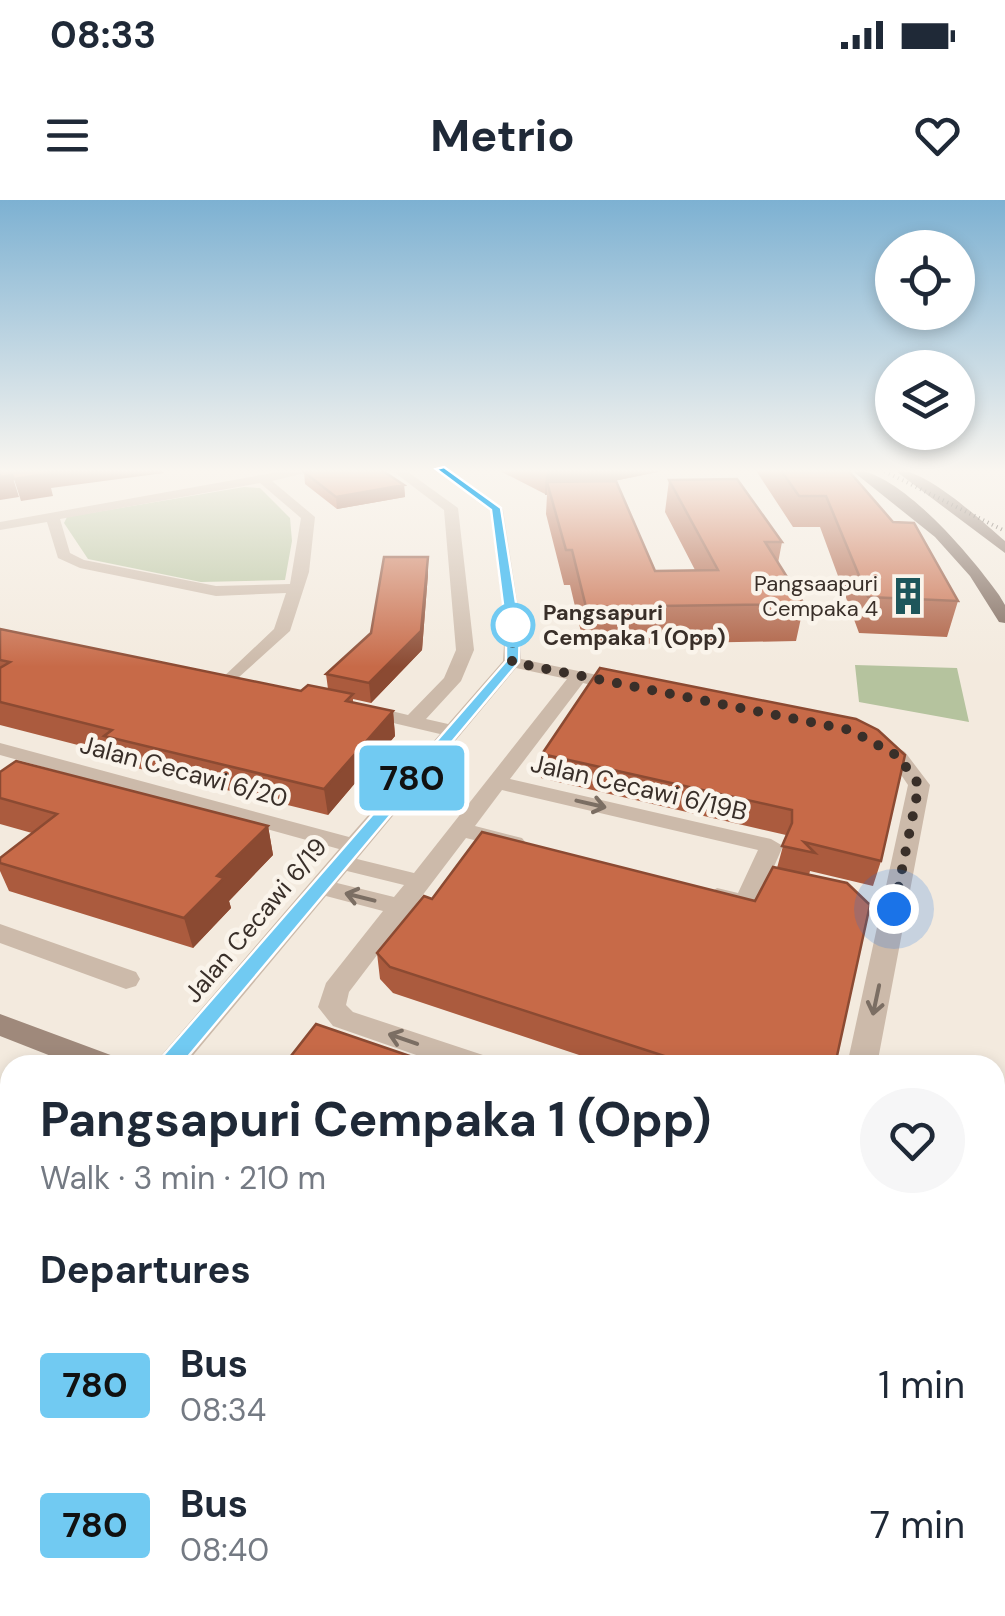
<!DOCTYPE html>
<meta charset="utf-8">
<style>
:root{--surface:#fff;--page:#f6f6f7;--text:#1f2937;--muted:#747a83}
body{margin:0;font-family:"DM Sans",sans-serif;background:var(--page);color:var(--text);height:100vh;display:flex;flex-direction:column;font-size:38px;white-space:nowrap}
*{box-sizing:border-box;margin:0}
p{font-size:32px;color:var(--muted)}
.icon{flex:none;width:55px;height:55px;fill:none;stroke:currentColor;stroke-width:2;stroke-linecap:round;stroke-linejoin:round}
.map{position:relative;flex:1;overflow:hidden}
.side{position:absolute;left:0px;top:855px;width:1005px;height:562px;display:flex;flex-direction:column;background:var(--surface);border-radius:30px 30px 0 0;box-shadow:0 5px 15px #0003}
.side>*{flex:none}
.badge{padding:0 20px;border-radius:8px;font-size:35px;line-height:65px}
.fabs{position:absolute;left:875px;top:30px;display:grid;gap:20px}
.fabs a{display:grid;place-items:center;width:100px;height:100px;border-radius:50%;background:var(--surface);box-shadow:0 5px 15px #0003;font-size:50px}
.you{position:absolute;width:50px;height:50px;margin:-25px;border:8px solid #fff;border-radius:50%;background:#1a73e8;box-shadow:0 0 0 15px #1a73e833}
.map>.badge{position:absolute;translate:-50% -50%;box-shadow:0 0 0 5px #fff}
h2{padding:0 40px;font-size:38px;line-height:90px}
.round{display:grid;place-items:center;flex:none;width:105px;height:105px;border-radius:52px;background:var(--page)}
.head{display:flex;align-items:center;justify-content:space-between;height:170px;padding:0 40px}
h1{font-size:48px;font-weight:700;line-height:75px}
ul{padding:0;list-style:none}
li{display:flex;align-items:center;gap:30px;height:140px;padding:0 40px}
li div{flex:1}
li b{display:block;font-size:38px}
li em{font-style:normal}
li .badge{min-width:110px;font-weight:700;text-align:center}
.status{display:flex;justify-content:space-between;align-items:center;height:70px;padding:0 50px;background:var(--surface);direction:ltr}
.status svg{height:28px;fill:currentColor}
header{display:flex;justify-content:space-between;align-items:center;height:130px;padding:0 40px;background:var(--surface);font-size:45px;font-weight:700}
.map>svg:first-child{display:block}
.green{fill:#b5c39e}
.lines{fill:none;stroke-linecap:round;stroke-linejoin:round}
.street{fill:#ccbaaa;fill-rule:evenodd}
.secondary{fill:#9f897b;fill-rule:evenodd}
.primary{fill:#7b665a;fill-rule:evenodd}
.rail{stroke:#392f29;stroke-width:4;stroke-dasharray:1 4;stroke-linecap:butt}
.wall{fill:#ab5b3e}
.shaded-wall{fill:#8b4a32}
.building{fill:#c76a48;stroke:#8b4a32;stroke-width:2.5}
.oneway{stroke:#7b6e63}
.line{fill:#71caf2;stroke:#fff;stroke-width:2.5}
.walk{stroke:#392f29;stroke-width:10;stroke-dasharray:0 18}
.stop-dot{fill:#fff;stroke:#71caf2;stroke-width:5}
.labels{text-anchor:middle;stroke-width:9;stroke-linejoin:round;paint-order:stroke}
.far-poi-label{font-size:22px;fill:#392f29;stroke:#faf4eb;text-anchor:end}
.far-stop-label{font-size:22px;font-weight:bold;fill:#392f29;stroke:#faf4eb;text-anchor:start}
.street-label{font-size:25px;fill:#392f29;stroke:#faf4eb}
</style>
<div class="status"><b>08:33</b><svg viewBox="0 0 49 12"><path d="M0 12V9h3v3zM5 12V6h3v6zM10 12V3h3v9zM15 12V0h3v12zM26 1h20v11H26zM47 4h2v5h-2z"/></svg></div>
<header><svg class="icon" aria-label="menu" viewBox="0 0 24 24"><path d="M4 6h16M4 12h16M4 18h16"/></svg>Metrio<svg class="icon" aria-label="heart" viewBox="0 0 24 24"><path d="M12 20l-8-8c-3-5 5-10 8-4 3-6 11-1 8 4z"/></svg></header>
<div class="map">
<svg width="1005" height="1416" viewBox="0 0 1005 1416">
<rect width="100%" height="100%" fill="#f3eade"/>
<!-- green -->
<path class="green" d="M244,287L260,288L290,318L292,341L285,380L201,382L88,359L64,323L67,317Z
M855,465L957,468L969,522L859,502Z"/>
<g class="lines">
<!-- street -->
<path class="street" d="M295,269H322L272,281L315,317L309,372L290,431L228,487L219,481L274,429L286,393L216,396L80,368L58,358L47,322L0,330V322ZM260,283L301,318L290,384L216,386L84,360L70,353L60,319Z
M390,269H404L458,308L474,450L461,481L426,519L448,524L503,461L505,427L490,311L434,269H448L503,309L521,427V459L626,481L635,487L626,493L583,483L510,579L771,639L783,646L758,703L746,711L708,702L705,696L717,688L738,693L758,650L502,590L475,626L522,638L526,643L522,648L514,650L466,638L349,792L346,805L353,812L489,857L494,865H445L333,826L318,807L326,783L383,711L326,696L185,865H153L339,649L0,555V543L349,637L440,534L355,514L352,510L362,504L408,515L444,478L456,450L444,310ZM516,468L567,479L414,673L357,659ZM347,671L404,685L394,697L337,683Z
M879,537L905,552L930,585L877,865H847L908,585L891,560L869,543Z
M0,724L136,772L140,779L136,786L126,789L0,743Z"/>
<!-- secondary -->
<path class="secondary" d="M0,814L116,857L121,865H74L0,836Z
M1005,1123V1173L995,1177V1127Z
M995,1246L1005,1250V1306L995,1302Z"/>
<!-- primary -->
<path class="primary" d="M850,269C899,269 972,357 999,395L1005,405V423L999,422L970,376L935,337Z
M893,269C927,269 979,319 1005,341V353Z"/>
<!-- rail -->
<path class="rail" d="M880,269L1005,331"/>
</g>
<!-- wall -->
<path class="wall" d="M496,269H672L614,281L655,371L695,370L665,312L669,280L782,342L778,363L804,404L796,441L584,445L570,385H564L546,314L547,295Z
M755,269H847L958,401L947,437L859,433L820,327H793Z
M304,272L404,285L405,297L337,309L305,284Z
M428,374L422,450L371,503L353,499V502L393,511L395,536L328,615L112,562L109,553L0,525V429L301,491L328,489L326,474L371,433Z
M600,468L881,661L873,686L810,671L809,675L837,856L834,865H609L393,793L380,779L377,753L432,699L755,701L777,668L786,635L541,578L542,554Z
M0,572L268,626L273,655L229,701L231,708L193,748L9,691L0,671V658L32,633L0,624Z
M291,856L436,865H293Z
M403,1408H721L718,1416H405Z"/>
<!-- shaded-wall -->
<path class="shaded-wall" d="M43,269H163L164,273L51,288L53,296L21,301L14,279Z
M546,269H672L550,294L547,282V295H545Z
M12,275L19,297L0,300V277Z
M404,285L405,297L337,309L336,297Z
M428,357V374L422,450L371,503L369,483Z
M393,511L395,536L328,615L324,589Z
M268,626L273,655L229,701L231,708L193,748L184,718L217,676Z
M0,896L8,910L10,928V945L0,948Z
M121,1408H153L148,1416H116Z"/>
<!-- building -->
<path class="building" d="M0,269H44L46,274L14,279L12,275L0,277Z
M319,269H380L404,285L336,297L304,272Z
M780,269H847L893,322L914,323L958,401L868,397L826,296H799Z
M737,279L782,342H765L804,404L586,407L572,350H566L547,282L616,281L655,371L718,370L669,280Z
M384,357H428L421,431L369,483L326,474L371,433Z
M0,429L301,491L308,485L353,494L346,501L393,511L324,589L104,536L112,530L0,502V468L10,462L0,460Z
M600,468L856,519L878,530L905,555L881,661L804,642L815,653L782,646L792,623V610L542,554Z
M16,561L268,626L217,676L224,678L184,718L0,663V658L57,614L0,598V572Z
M482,632L755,701L773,667L847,683L870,705L837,856L828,865H692L390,767L377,753L424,696L432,699Z
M316,824L436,865H316L291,856Z
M10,987V1408H121L116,1416H0V999Z
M411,1408H721L718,1416H426Z"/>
<!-- one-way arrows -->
<defs><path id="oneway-shaft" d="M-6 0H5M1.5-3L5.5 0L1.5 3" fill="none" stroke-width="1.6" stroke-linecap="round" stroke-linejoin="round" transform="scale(2.5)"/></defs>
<g class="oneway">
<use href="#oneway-shaft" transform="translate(591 604) rotate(13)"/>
<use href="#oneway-shaft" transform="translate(360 697) rotate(-166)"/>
<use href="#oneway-shaft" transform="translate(876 800) rotate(102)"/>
<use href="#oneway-shaft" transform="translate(403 839) rotate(-161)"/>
</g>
<!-- sky -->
<linearGradient id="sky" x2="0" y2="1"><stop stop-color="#7db1d2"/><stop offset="0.58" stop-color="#faf6f0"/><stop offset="1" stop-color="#faf6f0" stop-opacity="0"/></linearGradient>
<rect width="1005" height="467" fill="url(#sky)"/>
<!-- line -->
<path class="line" d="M444,267L501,308L520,428L519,462L176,871H160V859L506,461V428L491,310L436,269Z"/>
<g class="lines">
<!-- walk -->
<path class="walk" d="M513,425L512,462L850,530L898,556L919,585L894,709"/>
</g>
<!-- icons -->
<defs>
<g id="building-bare" transform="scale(3)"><path d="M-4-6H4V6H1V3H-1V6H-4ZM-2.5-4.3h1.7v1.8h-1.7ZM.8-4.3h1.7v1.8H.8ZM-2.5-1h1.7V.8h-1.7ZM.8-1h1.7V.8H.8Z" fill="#1e565b" stroke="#faf4eb" stroke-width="2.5" paint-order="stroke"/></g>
</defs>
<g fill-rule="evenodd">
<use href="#building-bare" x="908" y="396"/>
</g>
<!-- markers -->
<circle class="stop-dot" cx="513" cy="425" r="20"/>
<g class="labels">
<!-- far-poi labels -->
<g class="far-poi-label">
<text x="878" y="391">Pangsaapuri<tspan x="878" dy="25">Cempaka 4</tspan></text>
</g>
<!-- far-stop labels -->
<g class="far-stop-label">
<text x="543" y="420">Pangsapuri<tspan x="543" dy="25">Cempaka 1 (Opp)</tspan></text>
</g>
<!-- street labels -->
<g class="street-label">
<text transform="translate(184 571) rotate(15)" y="9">Jalan Cecawi 6/20</text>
<text transform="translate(639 587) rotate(13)" y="9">Jalan Cecawi 6/19B</text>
<text transform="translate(255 720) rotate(-50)" y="9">Jalan Cecawi 6/19</text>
</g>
</g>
</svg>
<div class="fabs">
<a><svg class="icon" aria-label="locate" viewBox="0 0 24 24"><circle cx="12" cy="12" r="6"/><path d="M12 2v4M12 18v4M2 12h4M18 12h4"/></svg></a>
<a><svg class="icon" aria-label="layers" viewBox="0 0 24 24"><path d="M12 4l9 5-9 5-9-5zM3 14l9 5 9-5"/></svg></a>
</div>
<div class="you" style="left:894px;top:709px"></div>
<b class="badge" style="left:412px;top:578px;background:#71caf2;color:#111">780</b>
<section class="side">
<div class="head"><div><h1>Pangsapuri Cempaka 1 (Opp)</h1><p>Walk · 3 min · 210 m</p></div><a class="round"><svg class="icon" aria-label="heart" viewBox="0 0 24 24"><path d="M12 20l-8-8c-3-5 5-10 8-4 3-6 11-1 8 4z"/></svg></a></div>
<h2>Departures</h2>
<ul>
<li><span class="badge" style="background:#71caf2;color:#111">780</span><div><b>Bus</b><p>08:34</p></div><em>1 min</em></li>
<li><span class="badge" style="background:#71caf2;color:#111">780</span><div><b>Bus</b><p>08:40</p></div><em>7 min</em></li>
</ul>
</section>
</div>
